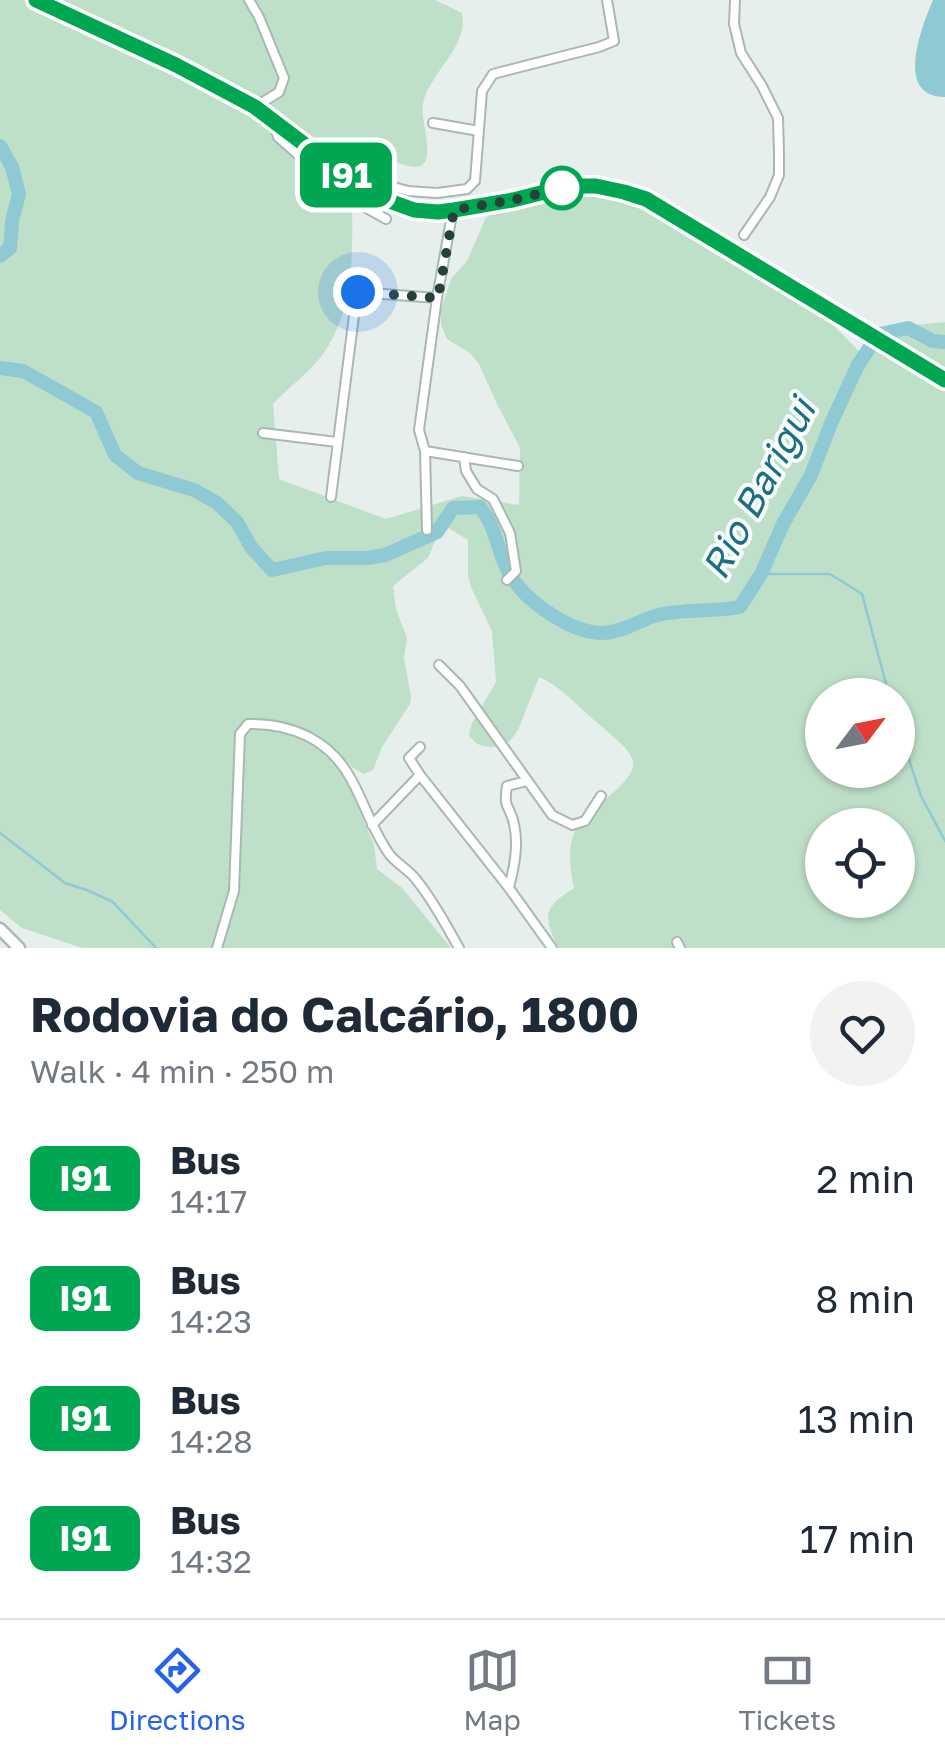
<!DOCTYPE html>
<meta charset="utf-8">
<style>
:root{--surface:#fff;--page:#f2f2f3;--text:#1f2937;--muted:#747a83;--line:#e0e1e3;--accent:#2563eb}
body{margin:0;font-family:"Golos Text",sans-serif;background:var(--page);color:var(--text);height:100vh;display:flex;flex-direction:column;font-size:38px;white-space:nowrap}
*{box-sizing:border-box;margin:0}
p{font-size:32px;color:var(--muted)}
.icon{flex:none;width:55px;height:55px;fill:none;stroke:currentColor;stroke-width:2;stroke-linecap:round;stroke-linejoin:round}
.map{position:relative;height:948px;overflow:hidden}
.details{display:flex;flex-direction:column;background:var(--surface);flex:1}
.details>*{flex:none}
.badge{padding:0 20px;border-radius:15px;font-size:35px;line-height:65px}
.needle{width:65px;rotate:58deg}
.tools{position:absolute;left:805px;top:678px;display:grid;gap:20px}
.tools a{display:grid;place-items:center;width:110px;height:110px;border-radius:50%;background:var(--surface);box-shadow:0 2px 8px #0004;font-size:50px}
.you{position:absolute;width:50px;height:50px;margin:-25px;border:8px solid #fff;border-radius:50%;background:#1a73e8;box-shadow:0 0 0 15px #1a73e833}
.map>.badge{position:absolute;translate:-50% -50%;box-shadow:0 0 0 5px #fff}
.round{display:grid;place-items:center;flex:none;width:105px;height:105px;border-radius:52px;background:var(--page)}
.overview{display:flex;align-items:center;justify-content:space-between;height:170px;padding:0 30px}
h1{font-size:48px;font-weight:700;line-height:75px}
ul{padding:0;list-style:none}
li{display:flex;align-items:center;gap:30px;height:120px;padding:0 30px}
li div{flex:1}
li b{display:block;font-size:38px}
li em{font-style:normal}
li .badge{min-width:110px;font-weight:700;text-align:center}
.menu{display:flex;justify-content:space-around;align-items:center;height:140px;border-top:2px solid var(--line);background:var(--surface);font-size:28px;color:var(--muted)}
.menu a{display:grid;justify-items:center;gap:5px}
.menu .selected{color:var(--accent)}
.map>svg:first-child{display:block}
.green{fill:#bfe0c8;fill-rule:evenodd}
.water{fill:#8ec9d4}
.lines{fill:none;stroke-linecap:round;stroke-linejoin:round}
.stream{stroke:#8ec9d4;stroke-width:2.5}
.river{stroke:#8ec9d4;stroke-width:14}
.minor-casing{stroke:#a8b8b2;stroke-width:12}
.tertiary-casing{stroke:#a8b8b2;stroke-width:15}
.primary-casing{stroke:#c2cac8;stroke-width:18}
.minor{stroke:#fff;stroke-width:8}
.tertiary{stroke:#fff;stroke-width:10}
.primary{stroke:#6aa596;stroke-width:12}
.line-casing{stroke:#fff;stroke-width:22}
.line{stroke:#00a651;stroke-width:15}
.walk{stroke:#24423a;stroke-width:10;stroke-dasharray:0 18}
.stop-dot{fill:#fff;stroke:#00a651;stroke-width:5}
.labels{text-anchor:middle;stroke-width:8;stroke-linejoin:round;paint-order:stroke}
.water-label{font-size:38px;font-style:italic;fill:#1c6f80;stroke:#f7fbf9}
</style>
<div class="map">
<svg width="945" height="948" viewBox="0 0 945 948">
<rect width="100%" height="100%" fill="#e6efeb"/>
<!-- green -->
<path class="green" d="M0,0H435L462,13C469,48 429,72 423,104C420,119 434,155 423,164C413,174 386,155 373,153L352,172C351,232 360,302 323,354C310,372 289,387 273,404L279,479L386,519L462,496L519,505L520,448L497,404L479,364L470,353L447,339L441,325V310L451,279L467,261L486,217L507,204L576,188L634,198L717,249L735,263L752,267L818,310L863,355L906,326L945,322V948H558C543,915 543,908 574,888C570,867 566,847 577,827C582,818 591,812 599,805C650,762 640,760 594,720C575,704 562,687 539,677L518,730L510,741L497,747H489L477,744L470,737L469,733L472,723L496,682L492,631L471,587L468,576V540L442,524L428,558L393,586L396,609L407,638L404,658L411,696L410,704L382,747L373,770L364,774L353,768L346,760V779L374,845L377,869L402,888L451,948H82L22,928L0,910ZM822,695H898V770H822ZM822,825H898V900H822Z"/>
<!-- water -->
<path class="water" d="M933,0H945V97C894,97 921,28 933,0Z"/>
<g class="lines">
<!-- stream -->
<path class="stream" d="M761,574H830L862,594L889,695
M898,726L921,796L945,841
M0,833L65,883L87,890L113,902L156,948"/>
<!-- river -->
<path class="river" d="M0,146L12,167L19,194L12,221L10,248L0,256
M880,334L908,328L933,341L945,342
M0,368L23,371L96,412L115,455L138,473L194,490L217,503L237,522L251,547L272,570L326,558H367L385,555L437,532L453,508L480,507C496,526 497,550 508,571C523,600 570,633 603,633C625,632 642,618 662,614C688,609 714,612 740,607L761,574L783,524L811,475L832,421L858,365L870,347"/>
<!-- minor casing -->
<g class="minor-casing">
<path id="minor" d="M249,0L259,17L284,78L279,92L255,107
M735,0L734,24L741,53L762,86L778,118L779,153V175L770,197L744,235
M433,123L479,131
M274,124L278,137L303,159L352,200L386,219
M309,145H327L383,184L408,191L437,193L467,189L475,181L482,91L493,74L599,47L614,41L607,0
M263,433L337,442
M425,451L518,466
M464,457L466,471L477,489L493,499L510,533L516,571L507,580
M331,497L357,292L437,298
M427,530L425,451L419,430L437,298L453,209
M439,665L460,686L552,815L572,825L585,821L601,796
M420,747L409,758L420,775L509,888L552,948
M372,825L420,775
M509,888C514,867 519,846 514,824C510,804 503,811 507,786L527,781
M677,942L680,948
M217,948L234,891L240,734L248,724C292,723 330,740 351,779C365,804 373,832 390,855C398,865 411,871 418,882C434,902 446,925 459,948"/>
</g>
<!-- tertiary casing -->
<g class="tertiary-casing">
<path id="tertiary" d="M0,929L19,948"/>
</g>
<!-- primary casing -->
<g class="primary-casing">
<path id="primary" d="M36,0L176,65L255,107L309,145L370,194L414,210L438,212L513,200L569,186H595L624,192L646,199L945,380"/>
</g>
<!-- minor -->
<use href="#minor" class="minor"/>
<!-- tertiary -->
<use href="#tertiary" class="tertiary"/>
<!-- primary -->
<use href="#primary" class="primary"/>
</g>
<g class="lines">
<!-- line casing -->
<g class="line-casing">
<path id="line" d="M36,0L176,65L255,107L370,194L414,210L438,212L454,210L513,200L568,186H596L624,192L646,199L945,380"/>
</g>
<!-- line -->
<use href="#line" class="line"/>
<!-- walk -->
<path class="walk" d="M358,292L438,298L454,210L513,200L562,188"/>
</g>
<!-- markers -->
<circle class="stop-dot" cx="562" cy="188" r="20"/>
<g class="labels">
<!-- water labels -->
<g class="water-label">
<text transform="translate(759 489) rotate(-62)" y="13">Rio Barigui</text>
</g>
</g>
</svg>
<div class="tools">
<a><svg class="needle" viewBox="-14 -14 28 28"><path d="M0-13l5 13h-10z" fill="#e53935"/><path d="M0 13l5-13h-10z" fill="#747a83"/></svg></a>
<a><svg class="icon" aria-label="locate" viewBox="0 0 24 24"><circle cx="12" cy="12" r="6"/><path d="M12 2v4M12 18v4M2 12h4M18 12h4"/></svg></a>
</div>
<div class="you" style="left:358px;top:292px"></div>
<b class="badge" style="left:346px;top:175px;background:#00a651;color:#fff">I91</b>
</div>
<section class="details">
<div class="overview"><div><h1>Rodovia do Calcário, 1800</h1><p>Walk · 4 min · 250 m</p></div><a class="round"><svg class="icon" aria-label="heart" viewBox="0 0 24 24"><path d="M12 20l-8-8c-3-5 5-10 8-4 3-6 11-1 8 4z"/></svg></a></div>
<ul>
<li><span class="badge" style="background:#00a651;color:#fff">I91</span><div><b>Bus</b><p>14:17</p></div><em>2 min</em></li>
<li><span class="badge" style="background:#00a651;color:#fff">I91</span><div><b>Bus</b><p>14:23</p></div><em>8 min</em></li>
<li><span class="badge" style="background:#00a651;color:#fff">I91</span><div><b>Bus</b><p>14:28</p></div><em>13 min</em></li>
<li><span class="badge" style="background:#00a651;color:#fff">I91</span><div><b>Bus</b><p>14:32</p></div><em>17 min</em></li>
</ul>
</section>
<nav class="menu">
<a class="selected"><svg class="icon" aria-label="directions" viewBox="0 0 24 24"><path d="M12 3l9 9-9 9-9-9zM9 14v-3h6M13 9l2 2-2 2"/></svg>Directions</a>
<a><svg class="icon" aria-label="map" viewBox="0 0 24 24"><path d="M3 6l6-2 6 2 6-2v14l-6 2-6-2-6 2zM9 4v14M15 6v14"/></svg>Map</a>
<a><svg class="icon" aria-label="tickets" viewBox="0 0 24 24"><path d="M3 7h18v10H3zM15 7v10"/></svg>Tickets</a>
</nav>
